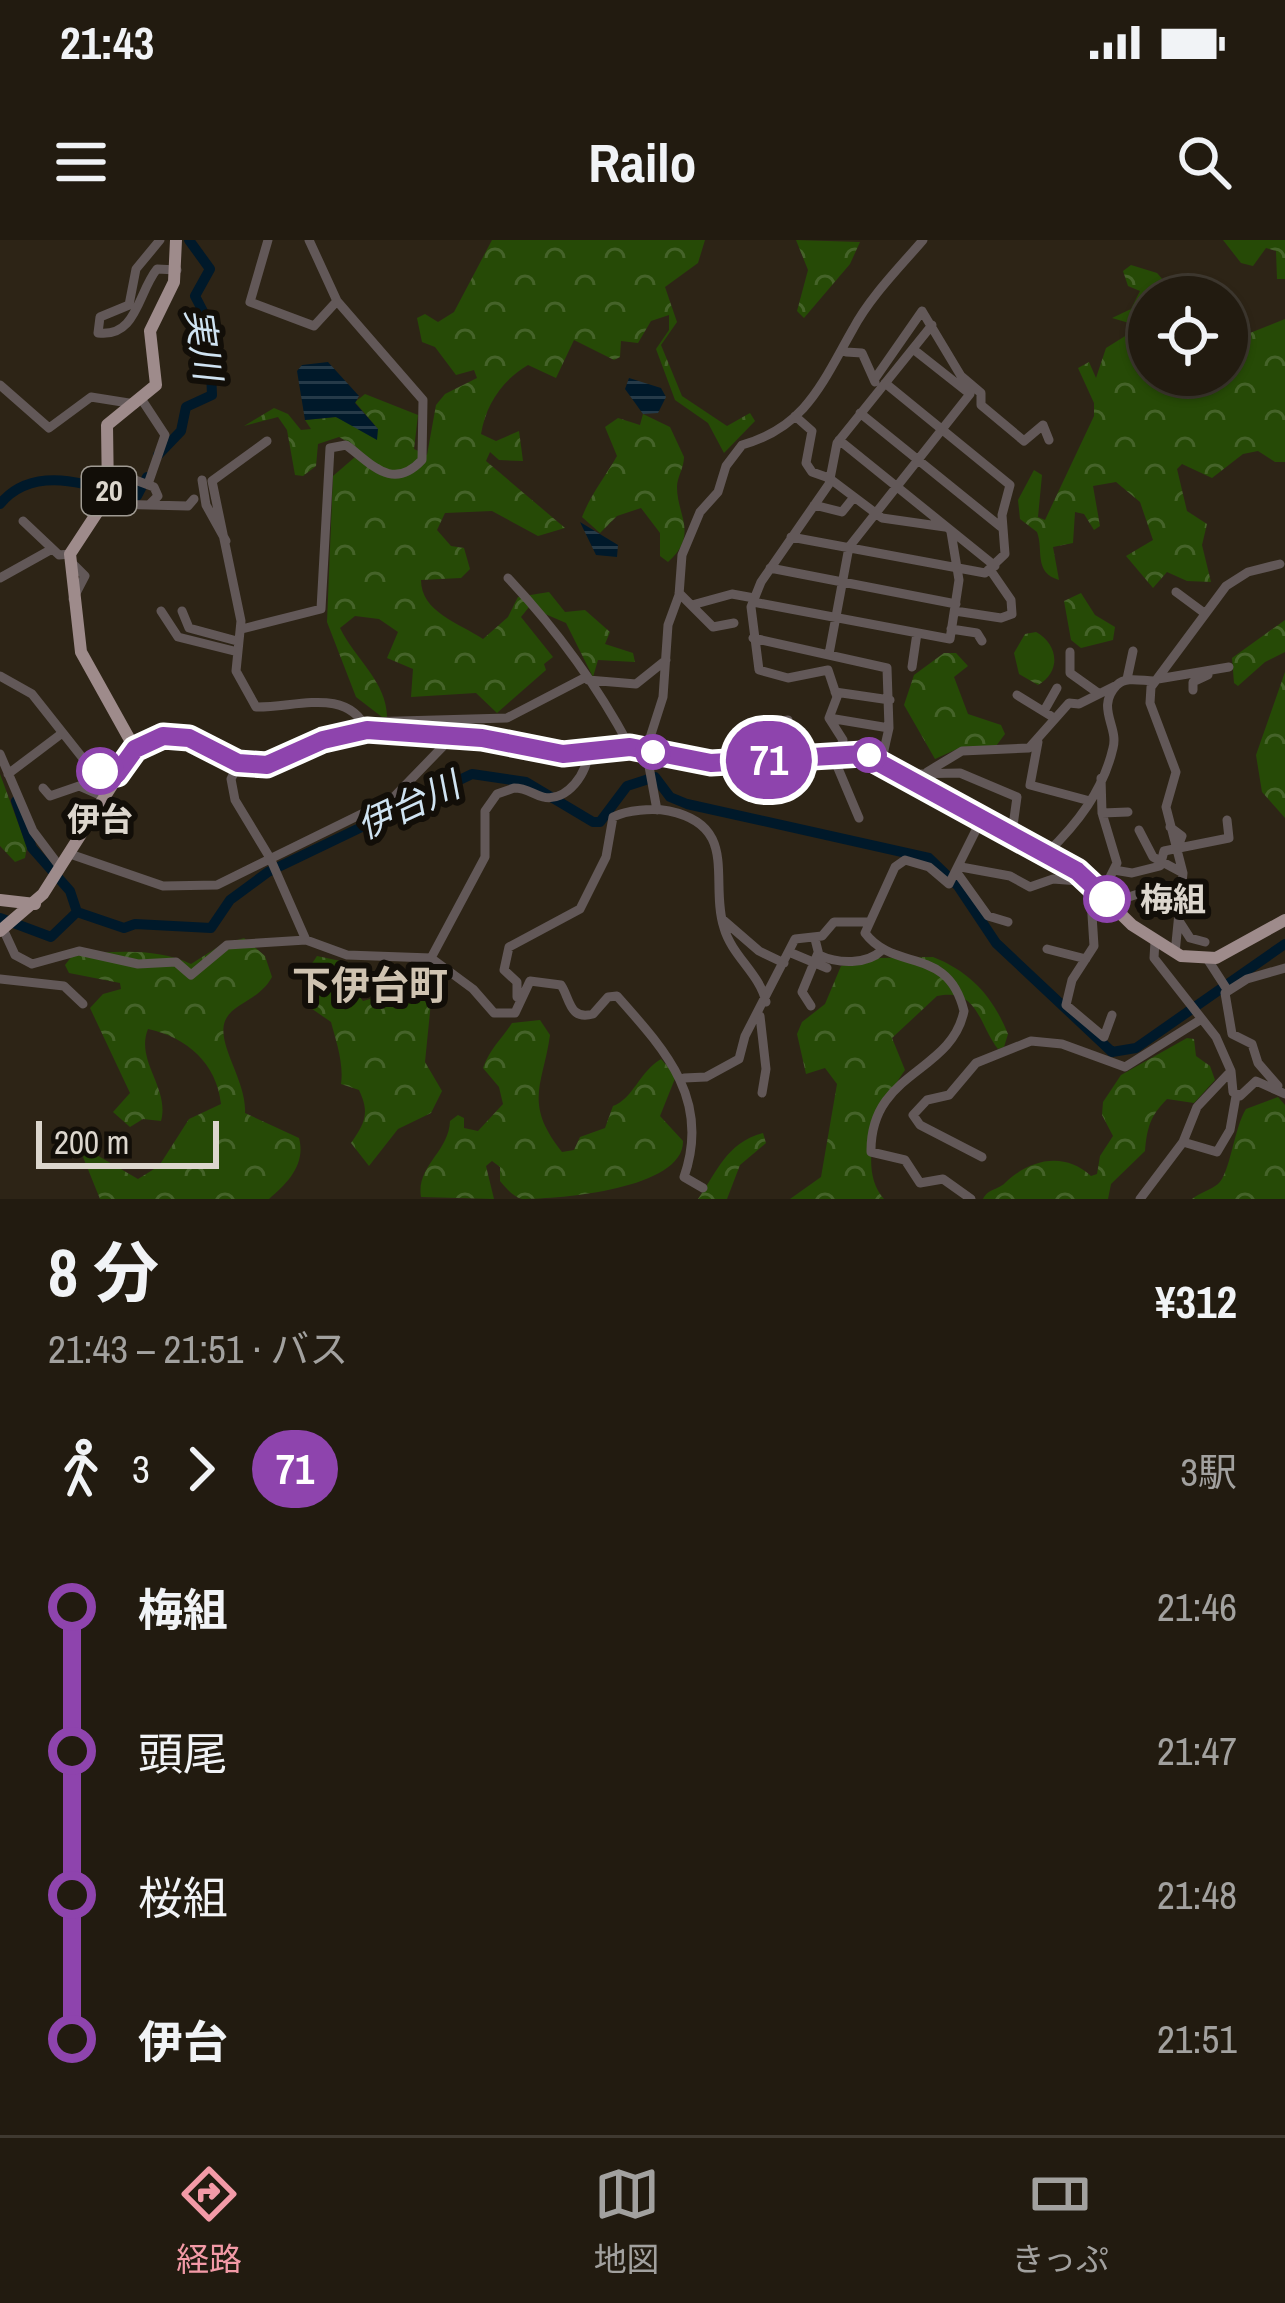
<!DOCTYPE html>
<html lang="ja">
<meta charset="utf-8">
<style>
:root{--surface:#221b10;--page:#2a2419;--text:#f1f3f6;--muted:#a2a19f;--line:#3f3930;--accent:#f39aa7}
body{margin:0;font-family:"Archivo Narrow","Noto Sans JP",sans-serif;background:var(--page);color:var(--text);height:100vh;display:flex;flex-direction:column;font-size:45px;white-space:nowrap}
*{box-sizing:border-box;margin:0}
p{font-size:39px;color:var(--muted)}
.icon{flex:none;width:66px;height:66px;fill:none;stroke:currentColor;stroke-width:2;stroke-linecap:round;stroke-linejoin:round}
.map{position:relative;height:959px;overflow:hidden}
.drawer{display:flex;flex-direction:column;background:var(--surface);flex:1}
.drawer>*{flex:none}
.badge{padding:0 24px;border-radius:39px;font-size:42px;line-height:78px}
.buttons{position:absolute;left:1128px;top:36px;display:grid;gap:24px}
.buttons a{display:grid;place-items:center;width:120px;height:120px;border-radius:50%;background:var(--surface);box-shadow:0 3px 9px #0004,0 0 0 3px var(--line);font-size:60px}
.scale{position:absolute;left:36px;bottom:30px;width:183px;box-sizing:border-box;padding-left:12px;border:6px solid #dcd6cd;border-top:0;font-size:33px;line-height:42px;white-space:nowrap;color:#dcd6cd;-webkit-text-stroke:9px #120e08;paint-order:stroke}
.map>.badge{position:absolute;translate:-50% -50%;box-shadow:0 0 0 6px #fff}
.legs{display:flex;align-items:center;gap:18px;height:132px;padding:0 48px;font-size:39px}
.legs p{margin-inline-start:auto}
.headline{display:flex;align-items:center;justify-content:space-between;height:204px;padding:0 48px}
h1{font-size:66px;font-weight:700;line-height:90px}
ul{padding:0 48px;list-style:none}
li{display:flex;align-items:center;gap:42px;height:144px;font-size:45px}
li i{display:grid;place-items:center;width:18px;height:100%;margin:0 15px;background:currentColor}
li i::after{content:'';width:30px;height:30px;margin:-15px;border:9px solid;border-radius:50%;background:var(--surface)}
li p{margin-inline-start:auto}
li:first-child i{background:linear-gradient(#0000 50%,currentColor 0)}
li:last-child i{background:linear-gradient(currentColor 50%,#0000 0)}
.status{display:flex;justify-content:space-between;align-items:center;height:84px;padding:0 60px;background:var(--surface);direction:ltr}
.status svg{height:33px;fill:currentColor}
header{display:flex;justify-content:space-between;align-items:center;height:156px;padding:0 48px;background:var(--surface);font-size:54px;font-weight:700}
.tab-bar{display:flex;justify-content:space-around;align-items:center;height:168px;border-top:3px solid var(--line);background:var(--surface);font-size:33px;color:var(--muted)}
.tab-bar a{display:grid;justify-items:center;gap:6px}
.tab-bar .active{color:var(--accent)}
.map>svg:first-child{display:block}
.forest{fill:url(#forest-crowns)}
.water{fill:url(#water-rules)}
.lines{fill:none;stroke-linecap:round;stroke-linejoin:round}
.river{stroke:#00192a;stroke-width:10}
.minor{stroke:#625858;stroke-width:9}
.major{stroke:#9e8b8b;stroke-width:12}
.line-1-casing{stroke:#fff;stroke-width:27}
.line-1{stroke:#8e44ad;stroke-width:18}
.stop-1-dot{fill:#fff;stroke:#8e44ad;stroke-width:6}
.labels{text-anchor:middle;stroke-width:12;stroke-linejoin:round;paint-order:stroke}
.shield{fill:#120e08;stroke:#9f9a92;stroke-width:3}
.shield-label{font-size:30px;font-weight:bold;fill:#dcd6cd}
.stop-label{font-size:33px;font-weight:bold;fill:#dcd6cd;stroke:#120e08}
.water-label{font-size:36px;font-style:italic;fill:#cfe3f2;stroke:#120e08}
.quarter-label{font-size:39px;font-weight:bold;fill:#cfc3b1;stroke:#120e08}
</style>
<div class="status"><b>21:43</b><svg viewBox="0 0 49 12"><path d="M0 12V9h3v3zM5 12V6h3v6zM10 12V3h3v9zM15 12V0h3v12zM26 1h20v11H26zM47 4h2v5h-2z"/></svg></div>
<header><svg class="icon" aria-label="menu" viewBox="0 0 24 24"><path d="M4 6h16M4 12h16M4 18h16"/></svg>Railo<svg class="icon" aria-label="search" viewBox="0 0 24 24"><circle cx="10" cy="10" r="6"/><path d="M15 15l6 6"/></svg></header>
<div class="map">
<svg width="1285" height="959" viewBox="0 0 1285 959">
<defs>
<pattern id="forest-crowns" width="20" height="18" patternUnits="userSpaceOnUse" patternTransform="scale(3)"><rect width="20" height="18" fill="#264a06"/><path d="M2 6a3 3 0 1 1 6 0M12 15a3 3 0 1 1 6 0" fill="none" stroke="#456329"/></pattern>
<pattern id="water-rules" width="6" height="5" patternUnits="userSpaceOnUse" patternTransform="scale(3)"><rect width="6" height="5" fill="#00192a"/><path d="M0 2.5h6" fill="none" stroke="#253a48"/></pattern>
</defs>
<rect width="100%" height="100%" fill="#2d2416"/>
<!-- forest -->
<path class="forest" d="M492,0H705L698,23L665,47L677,82L661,105L682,156L727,186L750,173L755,181L724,213L708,183L675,160L656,109L669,90V75L651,81L638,103L621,101L620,117L614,120L574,100L556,138L528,125C501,141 486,165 481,194L496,201L519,191L523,221L499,220L490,212L486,221L565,288L538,296L492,271L445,273L437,290L451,306L464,308L470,329L461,338L421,340C421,372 459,383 483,399L508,377L518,357L549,352L565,372L585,370L610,392L605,404L633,413L635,422L598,420L593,437L566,383L529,367L521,377L553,417L544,424L546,430L497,473L476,453L411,457L413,429L387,418L398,392L379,379L355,376L340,388C355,419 387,442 387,477H382L356,457L327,382L333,236L355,217V206L339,197L318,204L316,226L303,236L295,235L287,190L278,177L244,186L274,168L288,174L301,190L311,189L305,180L335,177L378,189L355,162L365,154L418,175L414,209L427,215L436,165L445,154L477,138L474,130L456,135L435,107L422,102L417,78L425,74L438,82L454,72Z
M796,0L860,2L850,24L804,78L797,71L808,30Z
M1223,0H1285V39H1277L1276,11L1266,8L1253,26L1241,23Z
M1131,25L1157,33L1171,49L1189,57H1149V135H1227V102L1285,79V222H1275L1258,211L1243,214L1212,238L1182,224L1177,229L1187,271L1207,284L1202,305L1211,342L1187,341L1167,332L1153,348L1126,316L1153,300L1140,262L1116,242L1093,246L1100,286L1094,290L1084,274L1075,272L1073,303L1053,307L1059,340C1033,332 1044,310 1037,292L1020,279L1018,260L1034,230L1042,235L1038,277L1045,280L1094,176V163L1078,128L1089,122L1096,138L1106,108L1130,93L1129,83L1112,78L1131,69L1140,51L1128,46L1123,31Z
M643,174L670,187L684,217C684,228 677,237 677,247C677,276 699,294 668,322L660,316V293L641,268L617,276L600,293L582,277C591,254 605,237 617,216L605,187L618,178L640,185Z
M1081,353L1095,375L1115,387L1113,400L1081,408L1071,400L1064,361Z
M1285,380V412L1265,422L1238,446L1234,443L1232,418Z
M1036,392C1058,404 1062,431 1038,445L1019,434L1014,413L1025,394Z
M944,413H956L968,426L954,437L968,474L1001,485L1005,494L996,506L957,509L935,519L904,465L914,435Z
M1285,432V578L1262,552L1256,515Z
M0,534L27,607L25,618L15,622L0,606Z
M244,698L265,716L272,737C259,761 232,763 225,781C216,804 247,841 245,873L299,898C306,924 288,943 269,959H100L83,917L88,910L138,939L159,926L189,879L221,864C217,824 187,797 148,789C135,821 170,848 161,881L143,879L130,887L113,872L130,853L90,768L103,754L121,749L120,743L69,733L65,725L72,716C110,711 156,707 191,724L221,705Z
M317,716L350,723L358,737L354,750L363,761L422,744L432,752L425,822L442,851L431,873L398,889L369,926L351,903C365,883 370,873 359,850L341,844C344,823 336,801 331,782L305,764L307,731Z
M933,717C971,732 993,757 1008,794L1004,807L998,809C979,785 978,747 937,756L892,798L905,830C883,861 854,925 884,959H790L821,937L837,844L825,828L806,834L797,794L802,782L825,764L841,726L879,718Z
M540,780L550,795C543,845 523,863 562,912L574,910L580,897L605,888L613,866C633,859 640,831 661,819L676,836L660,876L683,901C684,949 561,959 522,959C513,957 506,948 500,941V927L492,921L486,926L494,959L421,957C416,926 449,912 450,881L458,875L464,878V888L478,891L503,864L499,847L483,828C491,807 502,799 512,783Z
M1187,798L1194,799L1196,816L1210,826L1215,840L1194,863L1167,859C1150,876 1147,888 1145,911L1111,944L1108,959H983C989,948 996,951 1005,943C1031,918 1065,912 1091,936L1097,934L1100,916L1113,896L1102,875L1103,862L1121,835Z
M1278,857L1285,865V959H1192C1199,953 1211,950 1218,944C1230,934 1234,888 1246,869Z
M763,893L766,903L740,925L727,959H698C717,932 726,903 763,893Z"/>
<!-- water -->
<path class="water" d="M328,122L359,156L355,163L378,189L377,200L336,177L305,180L297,131L302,125Z
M629,138L661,148L666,157L658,173L643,174L625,149Z
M580,282L618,305L617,317L596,315Z"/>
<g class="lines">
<!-- river -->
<path class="river" d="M158,215L181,191L186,167L212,155L209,83L195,56L210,29L189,0
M0,264C32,225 88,242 128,259L137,256L147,237
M16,561L32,608L70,651L77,672
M77,672L124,688L135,684L211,688L230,660L268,632L472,534L526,542L593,582H600L627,546L655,537L670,557L687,564L929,618L958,646L996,703L1112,812L1136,808L1285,704
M0,678L51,697L77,672"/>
<!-- minor -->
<path class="minor" d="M160,0L136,29L129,65L100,77L98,93C137,98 138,52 157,29L177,30
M268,0L250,62L314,86L337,61
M846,112L862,113L875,142
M874,140L922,71L961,136L981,153V165L1024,201L1043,185L1049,200
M0,145L49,188L91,157L135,164
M142,160L165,195L148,244
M860,173L1001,287
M795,176L812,191L806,223L812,232L829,238L882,278L945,287
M839,200L995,326
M267,201L212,241L241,381L236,431L256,467C295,468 347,446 367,490
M202,240L206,265L226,301
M105,264L149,265L158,256L154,247L111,231
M149,265L188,266L194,259
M814,265L842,272L854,257
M23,281L59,315L70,314
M791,297L985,333L1005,314L1002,275L1010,245L885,143
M70,321L85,336L73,359
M770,328L956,364
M0,338L52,309
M508,338C556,389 597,445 630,507
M1176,352L1203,372
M679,353L713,387L734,383
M753,362L950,399L959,340L951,292
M692,365L732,354L754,358
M161,371L178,397L234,411
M182,371L189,388L237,401
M955,371L1001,378L1012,374L1011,360L991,331
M242,389L321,369L330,208L346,205C371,223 392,252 422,220L423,160L337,61L309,0
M951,389L977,393L982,401
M753,398L887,428L889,488L882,519
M1070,412V433L1098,453
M829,414L849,307L970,154L913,109
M912,427L917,393
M0,436L32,454L108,550
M1127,439L1133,411
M1158,439L1229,427
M588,440L636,444L666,420
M1193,450V442L1208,435
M835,452L890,460
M1017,455L1051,476
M1044,471L1057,448
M829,478L889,488
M364,482L507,478L586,437
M1038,502L1030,545L1090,561
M838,513L843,500L829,478L837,457L828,430L788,438L759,430L751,367L761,342L829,244L837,203L932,85
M0,514L33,591L60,627
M832,514L859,578
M765,520V484L788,480
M239,523L231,539L235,560L270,618L306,700
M927,532L962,511L1029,508L1069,463L1079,464L1115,446
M8,534L61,494
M908,534L960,533L1017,557L1012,593
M1101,538L1102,573L1117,623L1102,653
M43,548L50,556L79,546L104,557
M657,570L646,510L663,457L668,385L679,355L682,315L700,272L718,252L726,226L742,205C806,187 822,143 853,89C870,57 899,28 923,0
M1102,573L1128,572
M1170,587L1182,596L1177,609
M1139,590L1153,617L1183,633
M1047,613C1077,584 1103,551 1113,508C1119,486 1095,468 1117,445C1126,436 1142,441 1154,441
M70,614L163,646L217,645L392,559L453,496
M961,627L1010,636L1030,647L1053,639L1092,642
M1114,630L1132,633L1160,626L1164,611L1229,598L1227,580
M958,634L988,676L1008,682
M1090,644L1094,706L1072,740L1066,765L1104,797L1112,775
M1110,663L1138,654L1179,671
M722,679L759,711L784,723
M1179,681L1190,698L1205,702
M870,682L865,693C895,733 948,705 964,771C951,834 870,831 871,912L905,920L920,943L943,939L971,959
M3,689L15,715L32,724L79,711L138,724L176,722L191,735L227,705L306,700L347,715L431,718L473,749L494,773H515L530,741L561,745C570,758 569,781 593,774L608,757L617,756C666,811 711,860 684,937L703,948
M815,699L819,715C838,724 867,725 882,710
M1155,701L1154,718L1216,797L1231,831L1233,852L1240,856L1256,841L1285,854
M1047,709L1086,719
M789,712L827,728
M1175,713L1183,633L1166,567L1176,532L1150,463L1151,447L1226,346L1248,332L1280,324
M431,718L485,617V571L497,554L514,548C527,548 532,554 543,557C567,563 589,531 588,511
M1208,720L1228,751
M0,739L64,746L83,764
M517,757V742L504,730L509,707L580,669L606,617L613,577C627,570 652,568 669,571C740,586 709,641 724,688C732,716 760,734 766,762
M811,766L802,752L818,713
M760,776L766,829L762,853
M684,838L706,837L739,819L745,796L795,699L822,696L834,682H870L895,627L905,620L929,627L949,644L983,576
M1278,846L1258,823L1252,804L1232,794L1225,753L1247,739L1285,728
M1183,902L1217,912L1230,890L1236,856
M982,917L920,885L913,875L927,860L949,855L976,823L1031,801L1062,804L1125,827L1200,780
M1140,959L1183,902L1197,867L1231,831"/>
<!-- major -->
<path class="major" d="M135,509L81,412L70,314L108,256L107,185L156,145L150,91L174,42L176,0
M0,660L35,664
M0,691L43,654L135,509L174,496L257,526L367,490L482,498L563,514L630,507L711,523L863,514L1077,631L1132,685L1181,716L1216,718L1285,680"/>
</g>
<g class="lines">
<!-- line-1 casing -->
<g class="line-1-casing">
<path id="line-1" d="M100,531L107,528L117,534L135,509L163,496L189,498L238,523L267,525L323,500L367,490L482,498L563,514L630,507L711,523L863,514L1077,631L1107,659"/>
</g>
<!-- line-1 -->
<use href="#line-1" class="line-1"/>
</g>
<!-- markers -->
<g class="stop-1-dot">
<circle cx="653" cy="512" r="15"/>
<circle cx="869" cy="515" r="15"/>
<circle cx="100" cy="531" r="21"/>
<circle cx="1107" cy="659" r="21"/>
</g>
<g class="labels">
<!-- shield labels -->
<rect class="shield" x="82" y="227" width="54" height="48" rx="9"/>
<g class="shield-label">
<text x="109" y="261">20</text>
</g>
<!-- stop labels -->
<g class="stop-label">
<text x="100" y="591">伊台</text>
<text x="1140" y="671" text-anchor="start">梅組</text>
</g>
<!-- water labels -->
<g class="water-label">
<text transform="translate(204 104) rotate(82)" y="13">実川</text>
<text transform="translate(408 565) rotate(-25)" y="13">伊台川</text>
</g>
<!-- quarter labels -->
<g class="quarter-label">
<text x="370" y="759">下伊台町</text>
</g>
</g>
</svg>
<div class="buttons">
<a><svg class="icon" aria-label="locate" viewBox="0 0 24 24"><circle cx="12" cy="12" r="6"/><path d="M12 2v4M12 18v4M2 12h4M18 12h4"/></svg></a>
</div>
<div class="scale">200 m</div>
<b class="badge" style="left:769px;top:520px;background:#8e44ad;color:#fff">71</b>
</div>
<section class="drawer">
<div class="headline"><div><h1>8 分</h1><p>21:43 – 21:51 · バス</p></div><b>¥312</b></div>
<div class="legs"><svg class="icon" aria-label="walk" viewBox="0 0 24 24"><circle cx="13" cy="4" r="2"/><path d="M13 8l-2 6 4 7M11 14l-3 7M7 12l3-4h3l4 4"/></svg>3<svg class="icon" aria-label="forward" viewBox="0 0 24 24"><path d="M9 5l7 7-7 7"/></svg><b class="badge" style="background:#8e44ad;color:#fff">71</b><p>3駅</p></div>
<ul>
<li><i style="color:#8e44ad"></i><b>梅組</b><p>21:46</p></li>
<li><i style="color:#8e44ad"></i><span>頭尾</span><p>21:47</p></li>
<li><i style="color:#8e44ad"></i><span>桜組</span><p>21:48</p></li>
<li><i style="color:#8e44ad"></i><b>伊台</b><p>21:51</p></li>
</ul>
</section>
<nav class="tab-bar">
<a class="active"><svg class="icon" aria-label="directions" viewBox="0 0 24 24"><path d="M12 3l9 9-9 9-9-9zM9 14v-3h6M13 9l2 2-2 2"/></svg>経路</a>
<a><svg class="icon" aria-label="map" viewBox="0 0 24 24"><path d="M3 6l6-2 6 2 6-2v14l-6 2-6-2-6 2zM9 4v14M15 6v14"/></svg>地図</a>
<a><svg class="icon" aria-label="tickets" viewBox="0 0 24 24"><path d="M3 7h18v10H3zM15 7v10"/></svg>きっぷ</a>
</nav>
